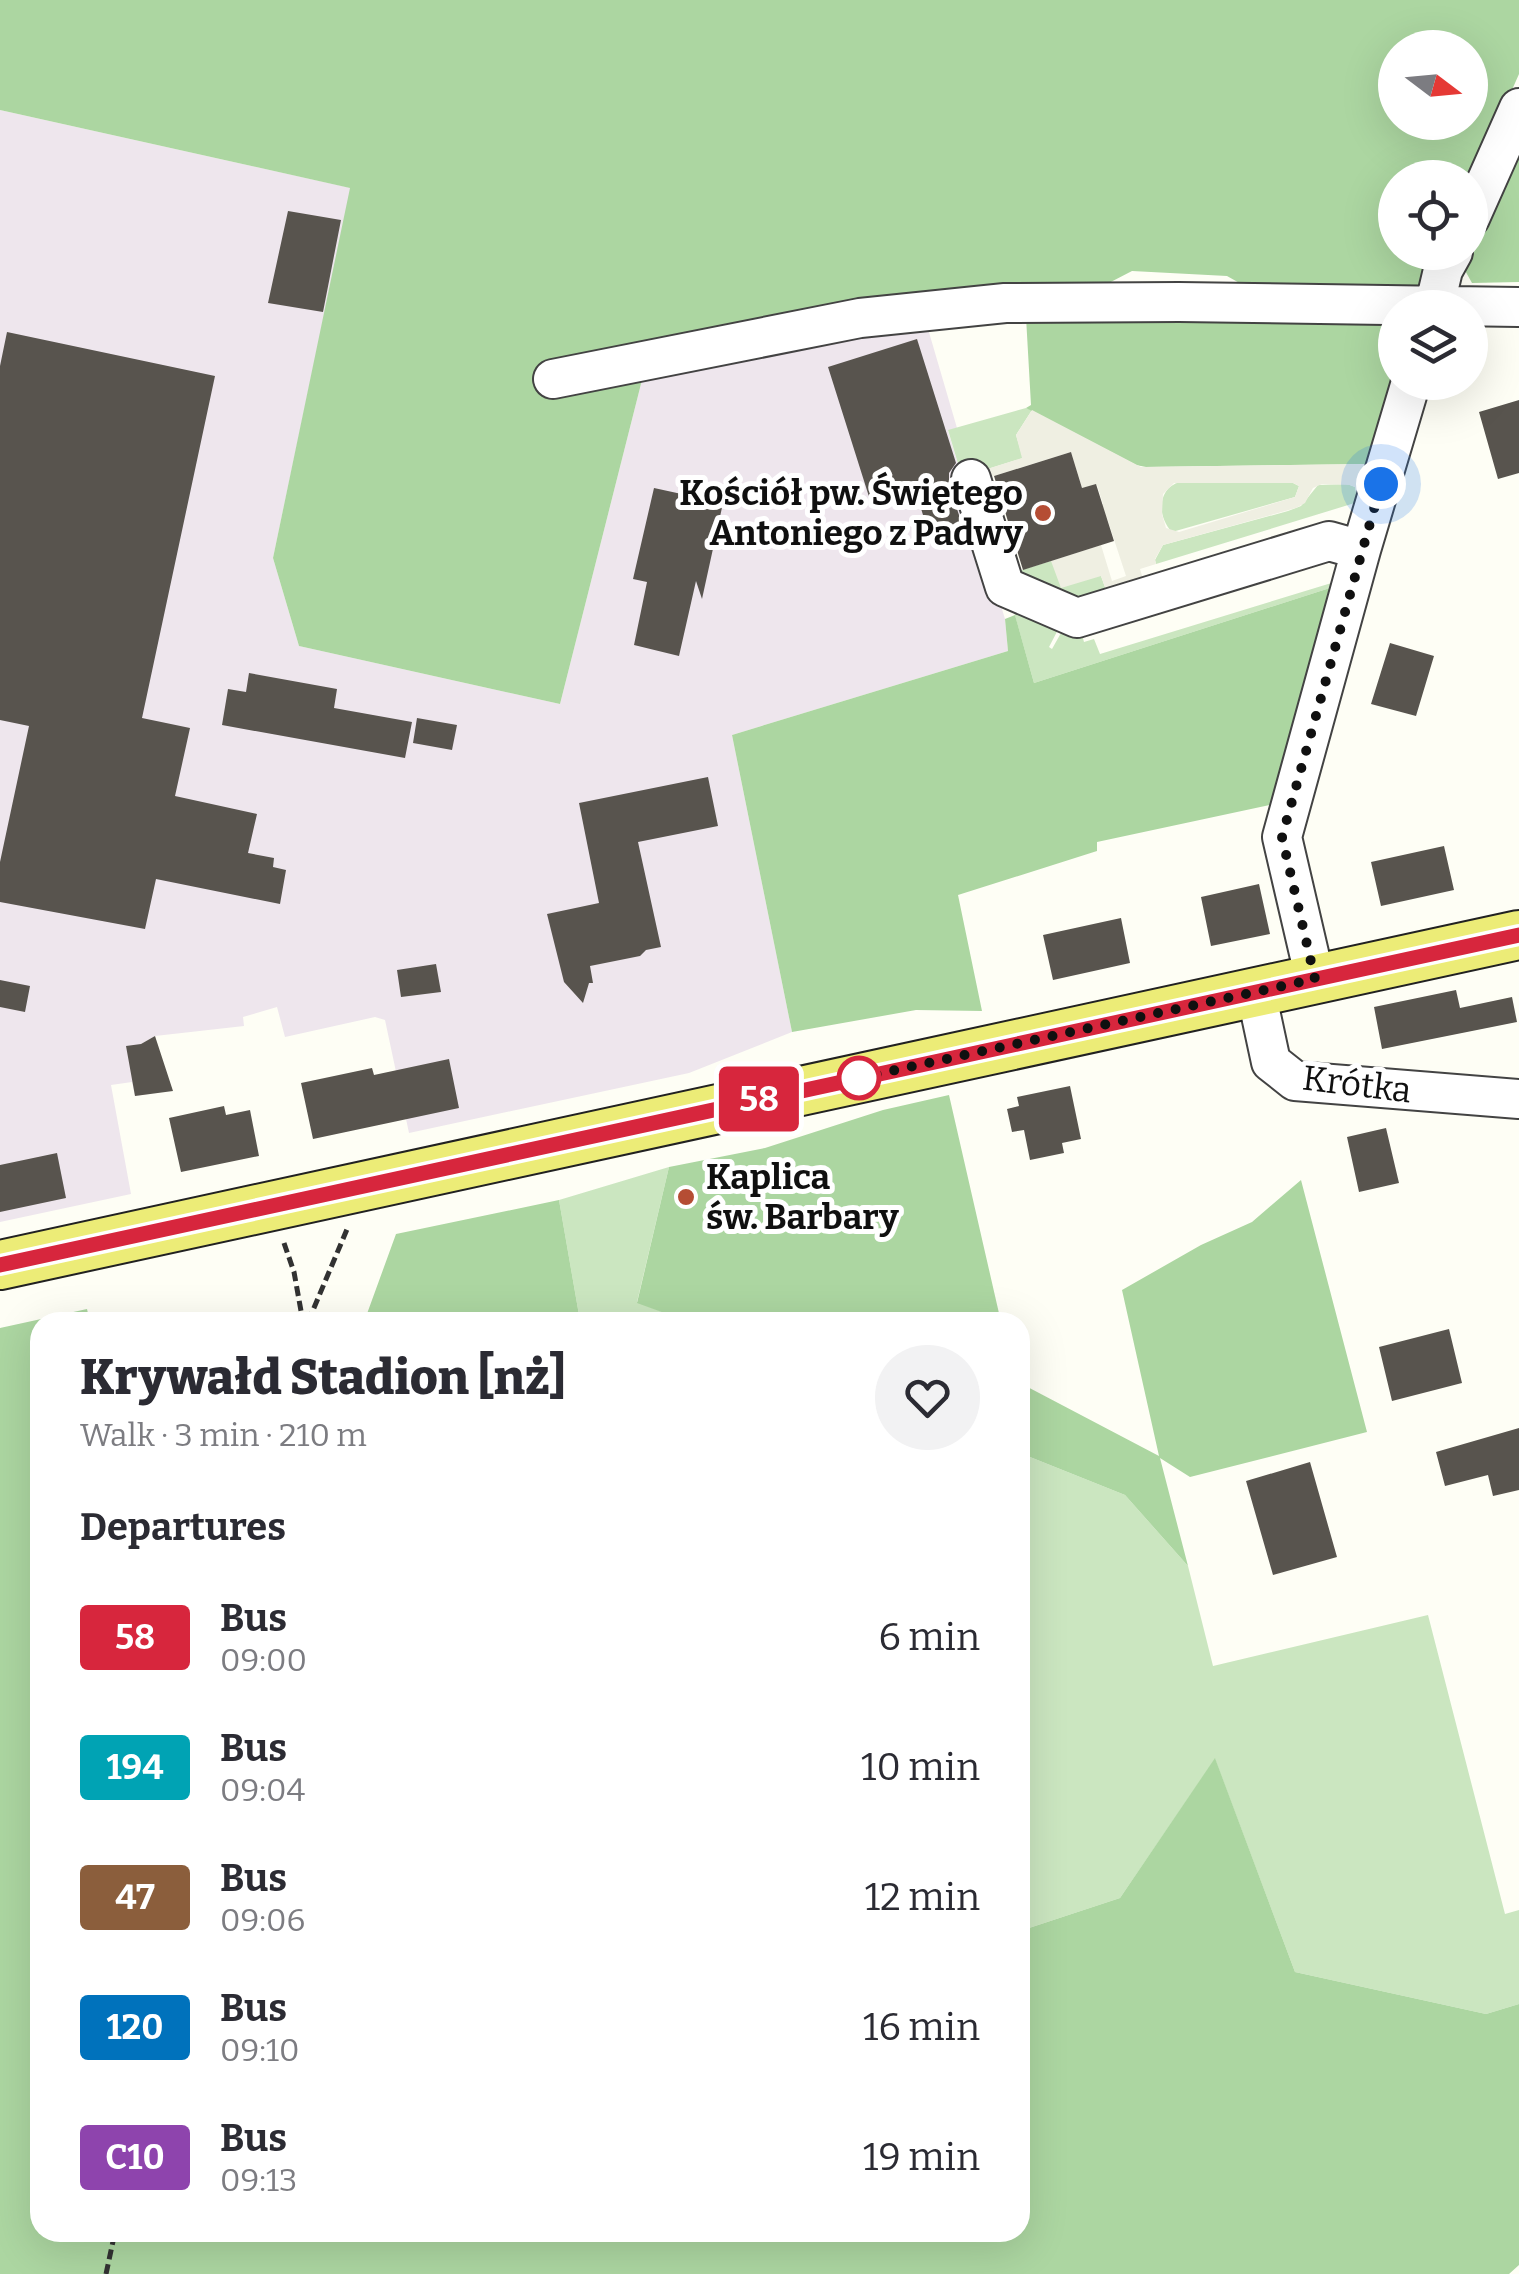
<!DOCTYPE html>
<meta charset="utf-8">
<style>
:root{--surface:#fff;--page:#f2f2f3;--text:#2b2b33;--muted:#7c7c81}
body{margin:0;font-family:Bitter,serif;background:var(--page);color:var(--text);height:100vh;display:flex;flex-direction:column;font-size:38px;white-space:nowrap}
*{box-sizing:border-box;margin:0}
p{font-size:32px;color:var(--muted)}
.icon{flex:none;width:55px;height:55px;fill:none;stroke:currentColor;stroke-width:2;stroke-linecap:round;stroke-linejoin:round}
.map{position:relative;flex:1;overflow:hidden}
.details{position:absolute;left:30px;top:1312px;width:1000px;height:930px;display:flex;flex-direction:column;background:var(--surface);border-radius:30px;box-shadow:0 10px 40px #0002}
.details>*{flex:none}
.badge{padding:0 20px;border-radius:8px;font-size:35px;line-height:65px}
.needle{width:65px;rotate:106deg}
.tools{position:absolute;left:1378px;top:30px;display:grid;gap:20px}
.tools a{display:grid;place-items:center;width:110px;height:110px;border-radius:50%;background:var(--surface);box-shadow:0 10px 40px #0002;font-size:50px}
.you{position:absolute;width:50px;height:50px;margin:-25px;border:8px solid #fff;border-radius:50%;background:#1a73e8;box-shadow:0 0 0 15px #1a73e833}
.map>.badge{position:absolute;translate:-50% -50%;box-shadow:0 0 0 5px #fff}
h2{padding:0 50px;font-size:38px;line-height:90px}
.round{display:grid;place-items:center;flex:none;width:105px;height:105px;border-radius:52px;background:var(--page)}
.overview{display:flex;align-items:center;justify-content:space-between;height:170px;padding:0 50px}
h1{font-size:48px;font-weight:800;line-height:75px}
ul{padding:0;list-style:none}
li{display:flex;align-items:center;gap:30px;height:130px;padding:0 50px}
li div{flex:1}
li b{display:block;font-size:38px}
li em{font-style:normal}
li .badge{min-width:110px;font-weight:700;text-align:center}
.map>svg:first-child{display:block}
.industrial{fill:#eee6ed}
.green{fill:#cbe6c0}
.forest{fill:#acd6a1;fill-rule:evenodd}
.plaza{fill:#efefe2;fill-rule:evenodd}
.building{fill:#58544e}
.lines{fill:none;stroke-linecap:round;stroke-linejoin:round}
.minor-casing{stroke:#434343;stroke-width:42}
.major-casing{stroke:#212121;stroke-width:52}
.path{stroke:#323232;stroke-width:5;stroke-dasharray:10 5;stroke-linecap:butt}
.minor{stroke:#fff;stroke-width:38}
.major{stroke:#ecec77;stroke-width:48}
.line-casing{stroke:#fff;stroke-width:22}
.line{stroke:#d7263d;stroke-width:15}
.walk{stroke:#101010;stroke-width:10;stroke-dasharray:0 18}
.poi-dot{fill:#b54d34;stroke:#fff;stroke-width:4}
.stop-dot{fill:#fff;stroke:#d7263d;stroke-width:5}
.labels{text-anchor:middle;stroke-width:10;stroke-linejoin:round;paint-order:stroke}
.poi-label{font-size:35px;font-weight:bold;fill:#101010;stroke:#fff;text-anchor:end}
.street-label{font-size:35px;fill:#101010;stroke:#fff}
</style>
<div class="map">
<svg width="1519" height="2274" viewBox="0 0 1519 2274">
<rect width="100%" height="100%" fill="#fefef5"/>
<!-- industrial -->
<path class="industrial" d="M0,110L351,188L273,558L299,646L560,704L643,376L926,322L957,428L948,431L1005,619L1008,651L732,735L792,1032L689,1073L409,1133L385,1020L375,1017L285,1037L277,1007L243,1017L244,1026L155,1036L141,1044L149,1094L135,1096L132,1082L111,1085L131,1194L0,1222Z"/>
<!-- green -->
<path class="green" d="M1026,408L1032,410L1016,435L1023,458L962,477L948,430Z
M1180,482L1293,483L1299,486L1295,497L1172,532C1157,517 1157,488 1180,482Z
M1347,484L1355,487L1358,502L1156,564L1155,560L1163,545L1288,511L1301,506L1318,485Z
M1051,561L1101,576L1106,590L1064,604L1009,574Z
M1338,581L1336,586L1034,683L1014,612L1027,607L1061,624L1049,647L1052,649L1066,624L1081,631L1084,642L1094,639L1100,654Z
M669,1167L637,1302L689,1322H570L579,1315L559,1200Z
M1020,1453L1125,1495L1188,1566L1213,1666L1428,1615L1505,1914L1519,1910V2004L1486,2014L1295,1972L1215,1759L1120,1898L1026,1929L1020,1926Z"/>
<!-- forest -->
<path class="forest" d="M0,0H1519V74L1470,185V178H1395V252L1440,253L1424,289L1243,285L1227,276L1132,271L1103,286L643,376L560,704L299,646L273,558L350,188L0,110ZM1395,48H1470V122H1395Z
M1519,129V282L1472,283L1462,265L1470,252V245Z
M1026,317L1395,323V378L1371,464L1146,467L1136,465L1026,408L1031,405Z
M1336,586L1274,804L1097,842V851L958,895L982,1011L916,1010L792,1032L732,735L1008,651L1005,619L1015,615L1034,683Z
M949,1095L1001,1322H689L637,1303L669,1167L765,1148L883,1110Z
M1301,1180L1367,1432L1190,1477L1160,1458L1188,1566L1125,1495L1020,1453V1383L1159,1456L1122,1290L1201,1245L1252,1222Z
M559,1200L579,1315L570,1322H364L396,1234Z
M87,1309L90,1322H40V2232H1020V1926L1026,1929L1120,1898L1215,1758L1295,1972L1486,2014L1519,2004V2265L1509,2274H0V1328Z"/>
<!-- plaza -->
<path class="plaza" d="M1032,410L1141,467L1371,464L1358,502L1355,487L1350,485L1322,484L1313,488L1305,503L1296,508L1163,545L1155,559L1156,564L1140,569L1143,579L1106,590L1101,576L1061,588L1051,561L1101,545L1112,581L1126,576L1107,518L1088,509L1103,504L1097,485L1082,488L1071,452L987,478L984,470L1022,458L1016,435ZM1174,483H1293L1299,486L1295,497L1179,532L1166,528L1162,514L1163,494Z"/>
<!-- building -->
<path class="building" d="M288,211L341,220L323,312L268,303Z
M7,332L215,376L142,718L190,728L175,796L257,814L248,853L274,858L273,867L286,870L280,904L156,879L145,929L0,902V862L29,726L0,720V366Z
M917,339L956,463L949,473V485L964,530L931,541L915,489L871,503L828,367Z
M1519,400V473L1498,479L1479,412Z
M1071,452L1082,488L1096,484L1114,541L1023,570L994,476Z
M654,488L723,503L702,599L696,581L679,656L634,645L647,582L633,579Z
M1390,643L1434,656L1416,716L1371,704Z
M249,673L337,689L334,708L412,722L405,758L222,725L228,689L246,692Z
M417,718L457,725L452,750L413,743Z
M708,777L718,826L638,842L661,947L646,950L640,956L590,966L593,983H589L583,1003L564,982L547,914L599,903L579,803Z
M1444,846L1454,890L1381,906L1371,862Z
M1259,884L1270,934L1211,946L1201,897Z
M1121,918L1130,963L1053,980L1043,935Z
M436,964L441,992L401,997L397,970Z
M0,980L30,986L25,1012L0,1007Z
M1456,990L1460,1008L1512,997L1517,1022L1382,1049L1374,1007Z
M155,1036L173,1091L135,1096L126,1046L141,1044Z
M449,1059L459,1108L313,1139L301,1083L372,1068L374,1075Z
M1070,1086L1081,1139L1062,1143L1064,1153L1030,1160L1024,1130L1012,1132L1007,1109L1019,1106L1017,1097Z
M224,1106L226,1115L250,1110L259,1156L181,1172L169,1118Z
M1386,1128L1399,1183L1359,1192L1347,1137Z
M57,1153L66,1198L0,1212V1165Z
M1449,1329L1462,1383L1392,1401L1379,1347Z
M1519,1428V1490L1493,1496L1488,1475L1445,1486L1436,1452Z
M1310,1462L1337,1557L1273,1575L1246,1481Z"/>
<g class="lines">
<!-- minor casing -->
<g class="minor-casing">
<path id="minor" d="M1470,218L1519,108
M1434,308L1443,270L1453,252
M553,379L860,318L1005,303L1179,302L1519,307
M971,479L1005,587L1077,618L1329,541L1361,550
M1315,979L1282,837L1361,550L1411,382
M1256,992L1271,1062L1295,1081L1519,1099"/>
</g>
<!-- major casing -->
<g class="major-casing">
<path id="major" d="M0,1265L1519,935"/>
</g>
<!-- path -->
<path class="path" d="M284,1243L294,1272L303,1322
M308,1322L348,1227
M106,2274L115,2232"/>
<!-- minor -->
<use href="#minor" class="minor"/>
<!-- major -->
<use href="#major" class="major"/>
</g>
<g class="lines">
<!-- line casing -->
<g class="line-casing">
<path id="line" d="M0,1265L1519,935"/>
</g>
<!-- line -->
<use href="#line" class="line"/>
<!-- walk -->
<path class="walk" d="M859,1078L1315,979L1282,837L1381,484"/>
</g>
<!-- markers -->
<g class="poi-dot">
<circle cx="1043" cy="513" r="10"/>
<circle cx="686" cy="1197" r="10"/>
</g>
<circle class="stop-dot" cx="859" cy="1078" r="20"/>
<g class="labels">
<!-- poi labels -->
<g class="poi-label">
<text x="1023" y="505">Kościół pw. Świętego<tspan x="1023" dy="40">Antoniego z Padwy</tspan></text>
<text x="706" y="1189" text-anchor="start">Kaplica<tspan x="706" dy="40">św. Barbary</tspan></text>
</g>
<!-- street labels -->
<g class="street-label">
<text transform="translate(1357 1084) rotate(7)" y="12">Krótka</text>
</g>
</g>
</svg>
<div class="tools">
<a><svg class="needle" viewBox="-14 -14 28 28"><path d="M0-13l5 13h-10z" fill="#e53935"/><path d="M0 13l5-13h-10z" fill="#7c7c81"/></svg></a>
<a><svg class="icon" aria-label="locate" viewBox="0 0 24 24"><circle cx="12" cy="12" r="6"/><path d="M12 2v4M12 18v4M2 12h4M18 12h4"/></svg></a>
<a><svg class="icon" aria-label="layers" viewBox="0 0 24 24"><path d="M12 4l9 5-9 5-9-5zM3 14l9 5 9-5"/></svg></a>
</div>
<div class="you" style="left:1381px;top:484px"></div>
<b class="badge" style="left:759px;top:1099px;background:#d7263d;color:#fff">58</b>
<section class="details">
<div class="overview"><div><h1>Krywałd Stadion [nż]</h1><p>Walk · 3 min · 210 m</p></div><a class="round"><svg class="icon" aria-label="heart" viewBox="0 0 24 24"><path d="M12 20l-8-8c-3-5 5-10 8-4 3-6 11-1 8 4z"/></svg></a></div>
<h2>Departures</h2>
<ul>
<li><span class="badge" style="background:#d7263d;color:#fff">58</span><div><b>Bus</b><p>09:00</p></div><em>6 min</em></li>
<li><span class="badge" style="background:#00a3b4;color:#fff">194</span><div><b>Bus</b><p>09:04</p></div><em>10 min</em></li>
<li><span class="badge" style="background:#8b5e3c;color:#fff">47</span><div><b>Bus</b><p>09:06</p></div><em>12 min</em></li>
<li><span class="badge" style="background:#0072bc;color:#fff">120</span><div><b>Bus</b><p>09:10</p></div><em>16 min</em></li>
<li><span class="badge" style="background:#8e44ad;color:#fff">C10</span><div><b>Bus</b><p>09:13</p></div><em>19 min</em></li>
</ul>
</section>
</div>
